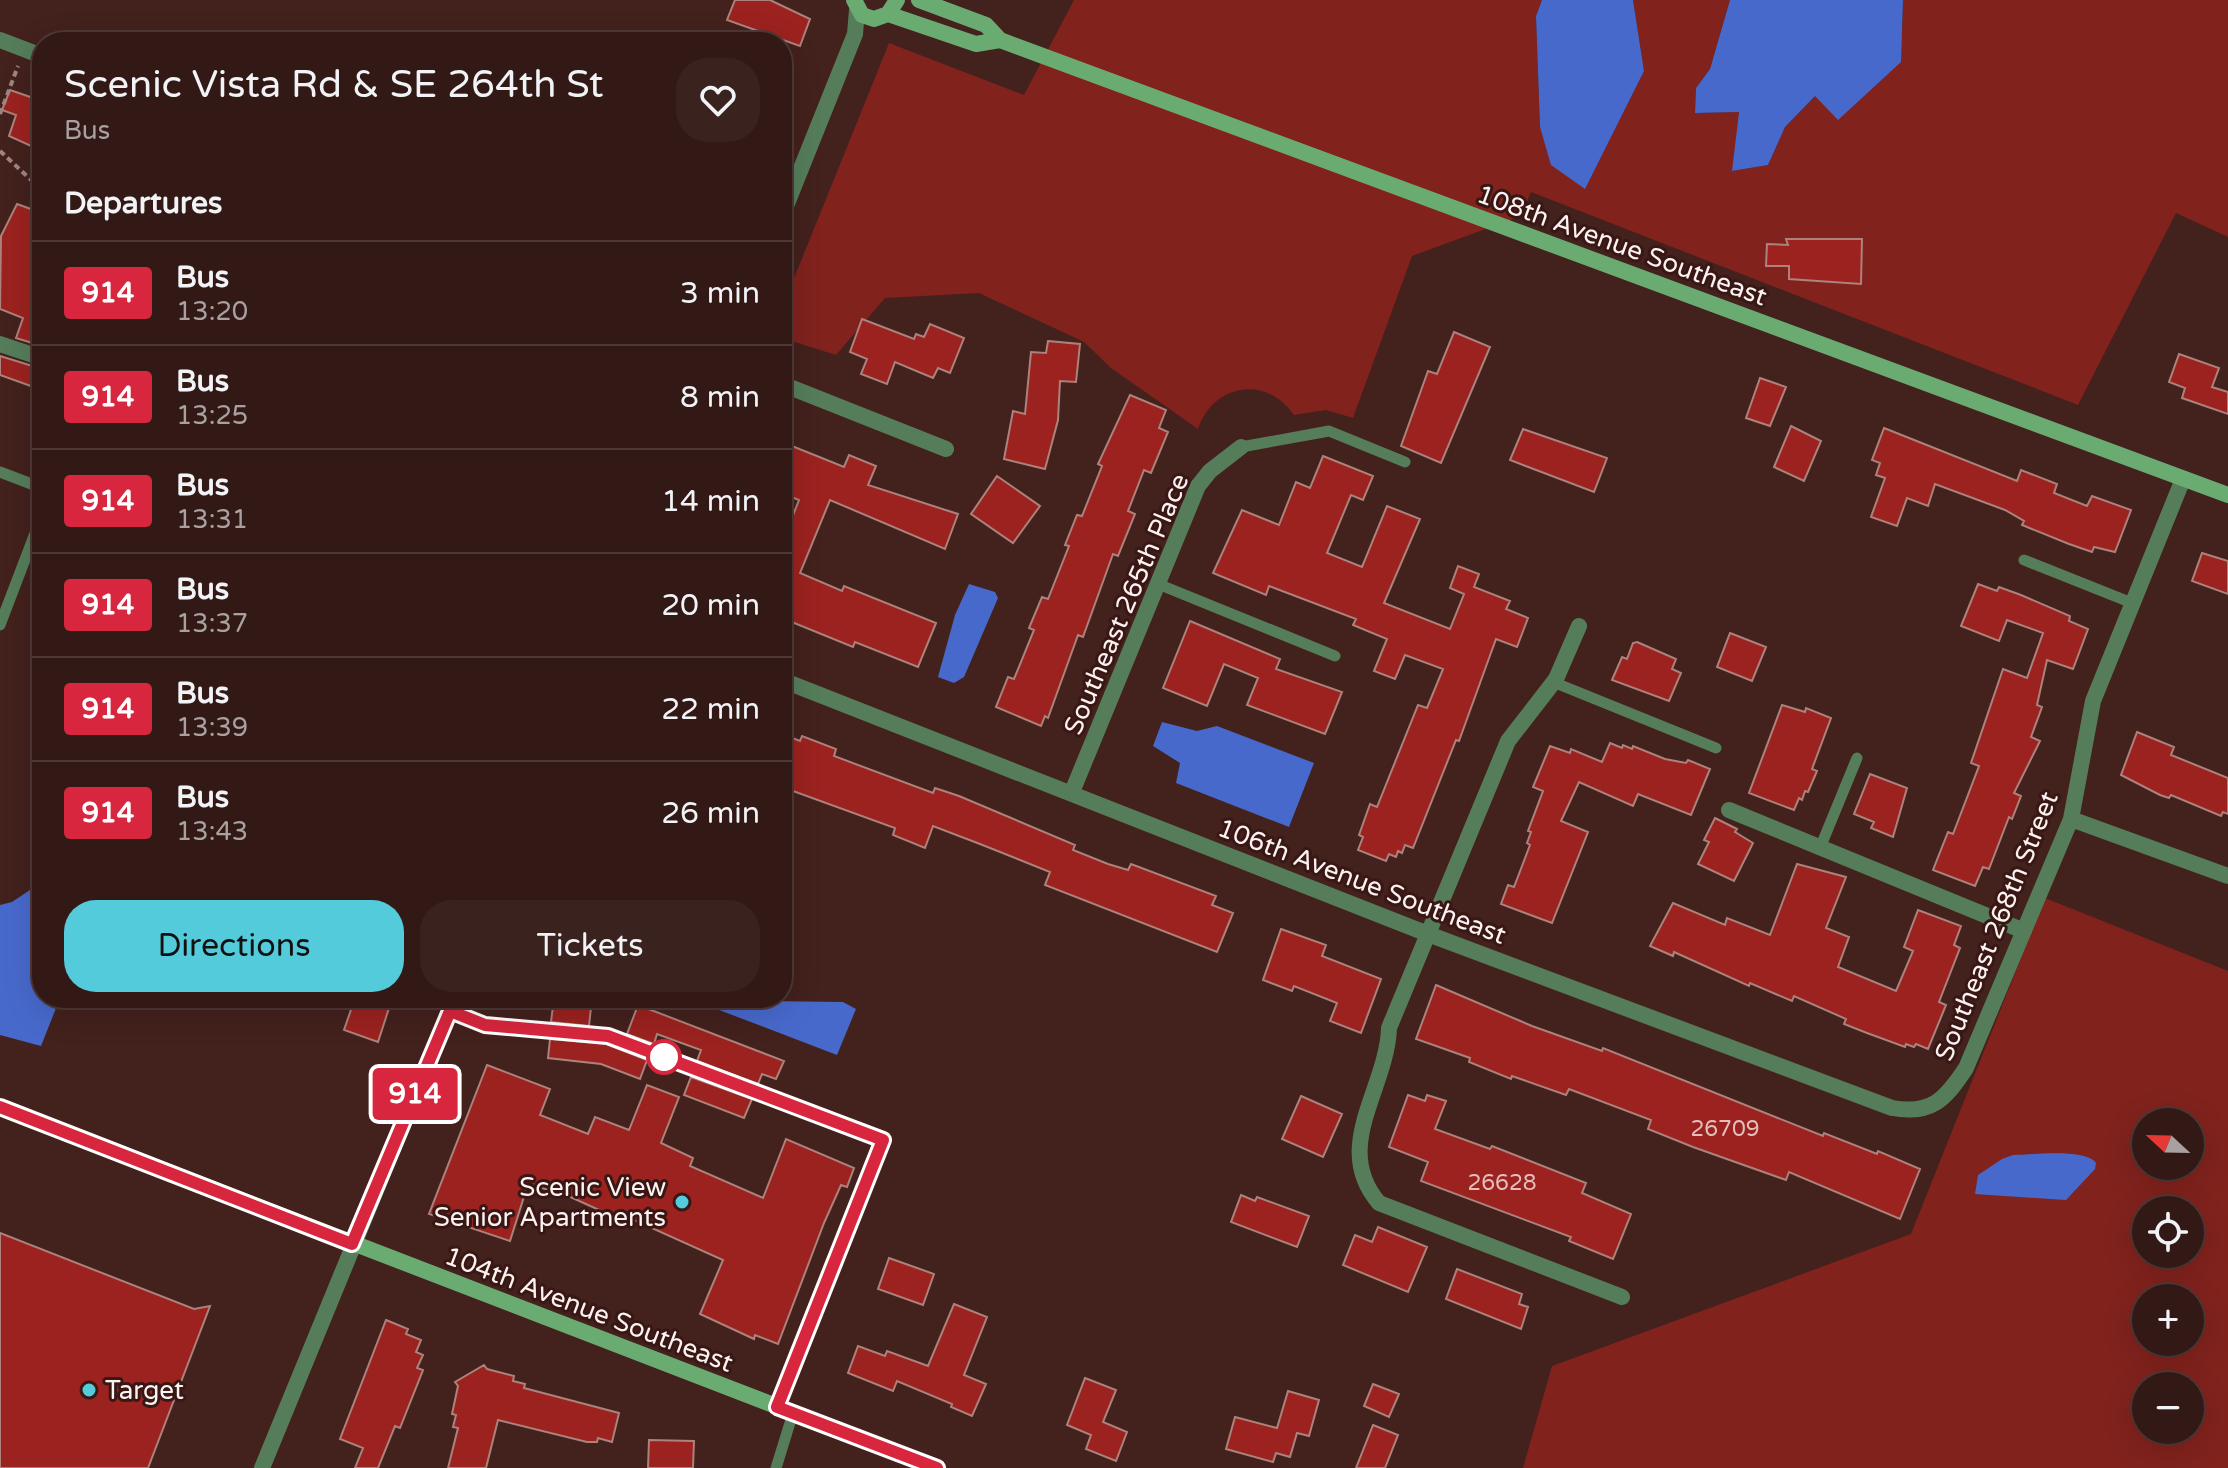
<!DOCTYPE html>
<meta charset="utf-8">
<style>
:root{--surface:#321916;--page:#3a221f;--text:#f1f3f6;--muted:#a8a0a1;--line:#4d3835;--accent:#53cbdb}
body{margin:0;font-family:"Varela Round",sans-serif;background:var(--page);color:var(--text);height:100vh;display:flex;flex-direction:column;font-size:30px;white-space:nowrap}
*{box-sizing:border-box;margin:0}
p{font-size:26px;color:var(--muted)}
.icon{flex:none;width:44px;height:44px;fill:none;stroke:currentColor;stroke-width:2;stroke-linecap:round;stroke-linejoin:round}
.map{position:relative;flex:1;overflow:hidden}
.sheet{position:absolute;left:32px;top:32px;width:760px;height:976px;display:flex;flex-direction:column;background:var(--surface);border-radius:32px;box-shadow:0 8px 32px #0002,0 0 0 2px var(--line)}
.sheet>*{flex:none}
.badge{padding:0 16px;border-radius:6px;font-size:28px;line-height:52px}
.needle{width:52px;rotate:292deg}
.buttons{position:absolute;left:2132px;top:1108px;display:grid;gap:16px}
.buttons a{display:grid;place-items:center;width:72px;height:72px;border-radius:50%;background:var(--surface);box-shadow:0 8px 32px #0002,0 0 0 2px var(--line);font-size:40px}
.map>.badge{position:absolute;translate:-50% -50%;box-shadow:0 0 0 4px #fff}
h2{padding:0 32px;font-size:30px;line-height:72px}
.round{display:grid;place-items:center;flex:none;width:84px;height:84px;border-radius:32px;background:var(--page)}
.overview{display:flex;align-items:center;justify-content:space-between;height:136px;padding:0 32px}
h1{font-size:38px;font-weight:600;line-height:60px}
.button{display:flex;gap:16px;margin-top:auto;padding:16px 32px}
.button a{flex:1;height:92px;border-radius:32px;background:var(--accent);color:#111;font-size:32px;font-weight:600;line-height:92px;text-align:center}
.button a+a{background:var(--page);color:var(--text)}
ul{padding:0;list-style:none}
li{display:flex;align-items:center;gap:24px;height:104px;padding:0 32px;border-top:2px solid var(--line)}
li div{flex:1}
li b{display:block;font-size:30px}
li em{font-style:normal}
li .badge{min-width:88px;font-weight:700;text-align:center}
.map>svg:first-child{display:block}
.green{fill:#81221d;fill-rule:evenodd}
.water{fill:#4869cc}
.building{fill:#9b221f;stroke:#ac827c;stroke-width:2}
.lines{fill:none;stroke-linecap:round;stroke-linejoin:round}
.path{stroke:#9c8583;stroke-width:4;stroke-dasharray:6 4;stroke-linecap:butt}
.lane{stroke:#557d5a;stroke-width:11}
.street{stroke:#557d5a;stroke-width:16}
.secondary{stroke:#6aab72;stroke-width:16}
.line-casing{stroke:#fff;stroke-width:18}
.line{stroke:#d7263d;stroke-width:12}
.stop-dot{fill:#fff;stroke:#d7263d;stroke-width:4}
.poi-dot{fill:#53cbdb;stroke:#381714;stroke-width:3}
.labels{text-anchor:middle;stroke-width:6;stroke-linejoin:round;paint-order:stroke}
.number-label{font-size:22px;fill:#e4bebc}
.street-label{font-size:26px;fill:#fcf2f1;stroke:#381714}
.poi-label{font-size:26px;fill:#fcf2f1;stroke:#381714;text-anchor:end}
</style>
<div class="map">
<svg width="2228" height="1468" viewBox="0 0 2228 1468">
<rect width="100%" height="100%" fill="#43211d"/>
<!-- green -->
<path class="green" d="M1074,0H1542L1536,16L1540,127L1585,188L1644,71L1633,0H1730L1710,69L1696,88L1695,113L1739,112L1733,171L1768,165L1785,127L1815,96L1902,35L1903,0H2228V237L2176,213L2078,405L1531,192L1521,216L1412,256L1353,418L1326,410L1294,415C1266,374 1213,384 1198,429L1111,368L1084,342L979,293L885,298L836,355L782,338V308L889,43L1024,95Z
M2045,898L2228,971V1468H1523L1552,1366L1911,1234ZM2146,1122H2190V1166H2146ZM2146,1210H2190V1254H2146ZM2146,1298H2190V1342H2146ZM2146,1386H2190V1430H2146Z"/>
<!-- water -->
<path class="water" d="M1542,0H1633L1644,71L1585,189L1551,165L1540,127L1536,16Z
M1730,0H1903L1901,62L1838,120L1815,96L1785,127L1768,165L1732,171L1739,112L1695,113L1696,88L1710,69Z
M969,584L995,592L998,598L964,677L954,683L938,677L955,615Z
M1162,722L1197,731L1217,726L1314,763L1289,827L1176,783L1180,763L1153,746Z
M42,882V998H60L41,1046L0,1035V905L12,902Z
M764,1001L843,1002L856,1009L837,1055L714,1008L725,1004Z
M2013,1155C2032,1155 2085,1148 2096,1163L2095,1169L2066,1200L1975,1194L1978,1175L2002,1159Z"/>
<!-- building -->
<path class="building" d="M735,0H770L810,19L800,46L727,20Z
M10,90L42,101V151L9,136L16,115L2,110Z
M17,204L42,213V346L16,338L23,318L0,309L1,236Z
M1786,239H1862L1861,284L1789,279V266H1766L1767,244L1788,245Z
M862,319L914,339L916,334L924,337L930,324L964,338L950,373L938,368L933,378L895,362L887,384L861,374L867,359L850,352Z
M1454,332L1490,347L1441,463L1401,446L1428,371L1437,374Z
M1048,341L1080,344L1076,382L1060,381L1058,420L1045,469L1004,459L1013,411L1025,414L1031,352L1046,353Z
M2179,354L2219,368L2212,387L2228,392V414L2182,398L2185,388L2169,382Z
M0,356L42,369V390L0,375Z
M1760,378L1786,387L1770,426L1746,418Z
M1130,395L1166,410L1159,428L1168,432L1151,473L1144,470L1128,511L1135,514L1118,556L1113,554L1083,637L1078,635L1048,718L1045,716L1041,726L996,707L1008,677L1014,679L1034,630L1029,628L1042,597L1048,599L1069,546L1065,545L1077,515L1082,516L1102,466L1098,464Z
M1791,426L1821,441L1804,481L1774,467Z
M1884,428L2017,481L2021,470L2057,484L2054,493L2087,506L2092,496L2131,510L2115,552L2094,547L2092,552L2069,544L2022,525L2024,521L2005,510L1935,484L1928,506L1907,498L1897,526L1871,517L1885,478L1876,475L1880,463L1872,460Z
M1523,429L1607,458L1594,492L1510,460Z
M782,442L844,467L849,455L876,466L868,485L958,514L945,549L830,500L800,573L842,591L844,586L936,623L918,667L855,642L853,647L782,618V543L799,500L782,493Z
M1323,456L1373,476L1363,500L1351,495L1327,553L1362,567L1387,506L1420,519L1384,603L1450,629L1464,594L1450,588L1458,566L1479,574L1474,587L1510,601L1506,609L1528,618L1517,647L1496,639L1459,741L1456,740L1413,848L1405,845L1402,853L1398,851L1396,857L1389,854L1386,861L1358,850L1363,837L1359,835L1370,804L1377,807L1418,705L1427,708L1443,669L1405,655L1395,679L1374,671L1387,639L1353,625L1356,619L1269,586L1266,595L1213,573L1242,510L1279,525L1296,482L1310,488Z
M997,476L1040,506L1013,543L971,514Z
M2202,553L2228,561V594L2192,581Z
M1978,584L1997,591L1999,587L2021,595L2070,616L2069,621L2088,629L2073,669L2047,660L2037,705L2042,707L2031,737L2040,741L2014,793L2021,796L2012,819L2009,817L1989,869L1983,867L1975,886L1933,870L1948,832L1953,834L1979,766L1971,763L2003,669L2027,678L2043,633L2007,620L1999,641L1961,626Z
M1190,621L1280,659L1276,669L1342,692L1325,734L1247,705L1258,678L1224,664L1207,706L1163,688Z
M1730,633L1766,647L1752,681L1717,667Z
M1637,642L1676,659L1672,669L1681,673L1669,701L1612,680L1622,657L1627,659L1633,643Z
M1782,705L1805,712L1806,708L1831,718L1812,769L1817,771L1808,792L1805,791L1802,800L1799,798L1794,810L1749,793Z
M2137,732L2174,747L2171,755L2228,778V814L2223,812L2221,816L2171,795L2169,798L2160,795L2121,775Z
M782,734L800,741L802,736L836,749L834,756L933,793L935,788L959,796L1075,845L1073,850L1108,864L1128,870L1131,864L1216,896L1212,905L1233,913L1217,952L1045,885L1050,872L980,844L933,826L925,848L893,835L895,828L782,787Z
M1610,743L1622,748L1623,745L1632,749L1633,746L1665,759L1686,763L1688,760L1710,769L1691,815L1638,794L1633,806L1579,782L1561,821L1588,832L1552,923L1501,904L1508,885L1514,887L1530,845L1527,843L1531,832L1528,831L1543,791L1533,787L1550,746L1570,753L1571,749L1602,762Z
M1870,774L1907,788L1893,837L1871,828L1874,822L1854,814Z
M1715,818L1737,829L1735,832L1753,843L1734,881L1698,864L1709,842L1704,840Z
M1797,864L1846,877L1826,928L1849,937L1838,967L1896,991L1913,951L1904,947L1918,910L1961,926L1954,945L1960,948L1939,1002L1946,1005L1928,1049L1916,1044L1914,1047L1906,1044L1905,1047L1867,1033L1844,1024L1846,1019L1794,996L1792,1001L1750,983L1749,986L1674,952L1673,956L1650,946L1673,903L1725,925L1727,918L1770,935Z
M1281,929L1326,945L1322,956L1381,979L1361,1033L1330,1021L1337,1003L1294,986L1292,991L1263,980Z
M1436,985L1532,1026L1602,1051L1603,1048L1823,1136L1824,1133L1877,1154L1878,1151L1920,1169L1900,1219L1789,1172L1786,1180L1693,1147L1648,1129L1651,1120L1569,1089L1566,1095L1512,1076L1511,1079L1469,1062L1470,1058L1416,1039Z
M355,998L391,1002L378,1042L344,1030Z
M554,998H592L589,1026L551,1022Z
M638,1005L784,1061L776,1079L762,1074L758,1084L697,1061L701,1050L657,1034L654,1044L627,1034Z
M550,1039L606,1044L647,1060L640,1079L601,1064L548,1058Z
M487,1065L550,1089L540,1115L588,1134L595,1117L629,1130L647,1085L679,1097L661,1143L693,1158L690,1166L763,1198L786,1139L854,1168L847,1187L841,1185L824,1223L778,1344L755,1335L754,1339L700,1314L723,1260L632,1219L630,1224L566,1195L528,1184L510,1241L429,1214Z
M691,1077L752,1099L744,1118L684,1095Z
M1408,1095L1425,1101L1427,1095L1446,1101L1435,1129L1490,1149L1492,1146L1586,1183L1582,1193L1631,1214L1613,1259L1569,1241L1571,1237L1421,1181L1428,1162L1389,1147Z
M1301,1096L1342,1114L1323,1157L1282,1139Z
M1241,1195L1255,1201L1257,1197L1309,1216L1297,1247L1231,1222Z
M1378,1227L1427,1247L1408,1292L1343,1265L1355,1235L1372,1242Z
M0,1233L194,1309L210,1306L148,1468H0Z
M889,1258L934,1274L923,1305L878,1289Z
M1457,1269L1522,1294L1519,1304L1528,1307L1521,1329L1446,1299Z
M954,1304L987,1317L964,1375L986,1384L972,1416L951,1407L952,1404L897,1381L893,1391L848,1373L858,1346L885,1356L887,1351L928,1366Z
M386,1320L408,1329L406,1334L421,1340L416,1352L423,1355L417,1368L423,1370L400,1428L395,1426L378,1468H355L363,1448L340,1439Z
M484,1365L487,1369L514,1376L513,1381L525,1384L524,1388L619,1413L612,1442L598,1438L597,1442H587L498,1420L486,1468H448L458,1428L453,1427L456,1415L452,1414L458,1386L455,1382Z
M1085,1378L1116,1390L1103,1422L1127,1432L1116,1461L1086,1449L1091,1435L1067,1425Z
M1373,1384L1399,1394L1389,1417L1364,1406Z
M1288,1391L1319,1400L1309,1436L1297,1433L1290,1457L1276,1453L1273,1462L1226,1449L1235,1417L1277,1428Z
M1373,1425L1398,1435L1385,1468H1356Z
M649,1440L694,1441L693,1468H648Z"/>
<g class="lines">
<!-- path -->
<path class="path" d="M0,114L18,66
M0,151L42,190"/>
<!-- lane -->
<path class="lane" d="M1241,447L1329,431L1405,462
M0,472L42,488
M2024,560L2132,603
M1158,584L1335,656
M0,625L42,515
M1553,682L1716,748
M1820,848L1857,758
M450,1011L485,1025L608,1036L883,1140L777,1407
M776,1468L793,1413"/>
<!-- street -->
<path class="street" d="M0,40L42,56
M782,216L855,34L857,10
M0,344L42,358
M782,384L946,449
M1579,626L1556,679L1508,741L1389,1028C1387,1089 1331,1147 1379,1203L1622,1297
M782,680L1428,934L1892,1108C1931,1115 1945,1100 1966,1068L2071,819L2093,701L2183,479
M1072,792L1198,486L1210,471L1241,447
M1729,810L2024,931
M2071,819L2228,876
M262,1468L455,998"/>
<!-- secondary -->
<path class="secondary" d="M854,0L862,15L874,19L888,14L897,0
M919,0L986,25L1000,40L2228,495
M888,14L976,44L1000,40
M0,1107L937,1468"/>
</g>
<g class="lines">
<!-- line casing -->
<g class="line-casing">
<path id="line" d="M0,1107L352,1244L450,1011L485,1025L608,1036L883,1140L777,1407L937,1468"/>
</g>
<!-- line -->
<use href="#line" class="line"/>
</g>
<!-- markers -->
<circle class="stop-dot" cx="664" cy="1057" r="16"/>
<g class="poi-dot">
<circle cx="682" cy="1202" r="8"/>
<circle cx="89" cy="1390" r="8"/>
</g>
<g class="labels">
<!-- number labels -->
<g class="number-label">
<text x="1725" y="1136">26709</text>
<text x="1502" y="1190">26628</text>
</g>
<!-- street labels -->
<g class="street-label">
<text transform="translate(1622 245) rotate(20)" y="9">108th Avenue Southeast</text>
<text transform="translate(1126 604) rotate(-67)" y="9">Southeast 265th Place</text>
<text transform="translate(1362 881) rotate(21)" y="9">106th Avenue Southeast</text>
<text transform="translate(1996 926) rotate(-68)" y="9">Southeast 268th Street</text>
<text transform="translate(589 1309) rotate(21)" y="9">104th Avenue Southeast</text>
</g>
<!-- poi labels -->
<g class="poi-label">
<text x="666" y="1196">Scenic View<tspan x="666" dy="30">Senior Apartments</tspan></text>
<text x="105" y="1399" text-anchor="start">Target</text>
</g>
</g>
</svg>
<div class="buttons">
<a><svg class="needle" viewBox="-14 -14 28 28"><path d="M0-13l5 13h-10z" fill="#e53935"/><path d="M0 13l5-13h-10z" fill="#a8a0a1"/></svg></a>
<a><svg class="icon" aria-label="locate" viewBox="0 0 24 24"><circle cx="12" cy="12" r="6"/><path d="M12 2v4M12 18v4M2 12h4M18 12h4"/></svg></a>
<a>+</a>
<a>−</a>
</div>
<b class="badge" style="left:415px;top:1094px;background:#d7263d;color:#fff">914</b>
<section class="sheet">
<div class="overview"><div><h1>Scenic Vista Rd &amp; SE 264th St</h1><p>Bus</p></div><a class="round"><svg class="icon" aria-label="heart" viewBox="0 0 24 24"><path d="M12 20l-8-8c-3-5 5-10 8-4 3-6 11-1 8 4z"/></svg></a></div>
<h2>Departures</h2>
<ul>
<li><span class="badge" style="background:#d7263d;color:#fff">914</span><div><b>Bus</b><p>13:20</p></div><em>3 min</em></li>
<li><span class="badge" style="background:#d7263d;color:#fff">914</span><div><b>Bus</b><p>13:25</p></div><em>8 min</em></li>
<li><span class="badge" style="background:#d7263d;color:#fff">914</span><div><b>Bus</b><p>13:31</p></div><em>14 min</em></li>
<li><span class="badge" style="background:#d7263d;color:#fff">914</span><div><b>Bus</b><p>13:37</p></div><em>20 min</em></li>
<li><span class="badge" style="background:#d7263d;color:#fff">914</span><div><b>Bus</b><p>13:39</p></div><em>22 min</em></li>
<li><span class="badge" style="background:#d7263d;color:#fff">914</span><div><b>Bus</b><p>13:43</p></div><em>26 min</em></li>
</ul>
<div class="button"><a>Directions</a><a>Tickets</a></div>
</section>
</div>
